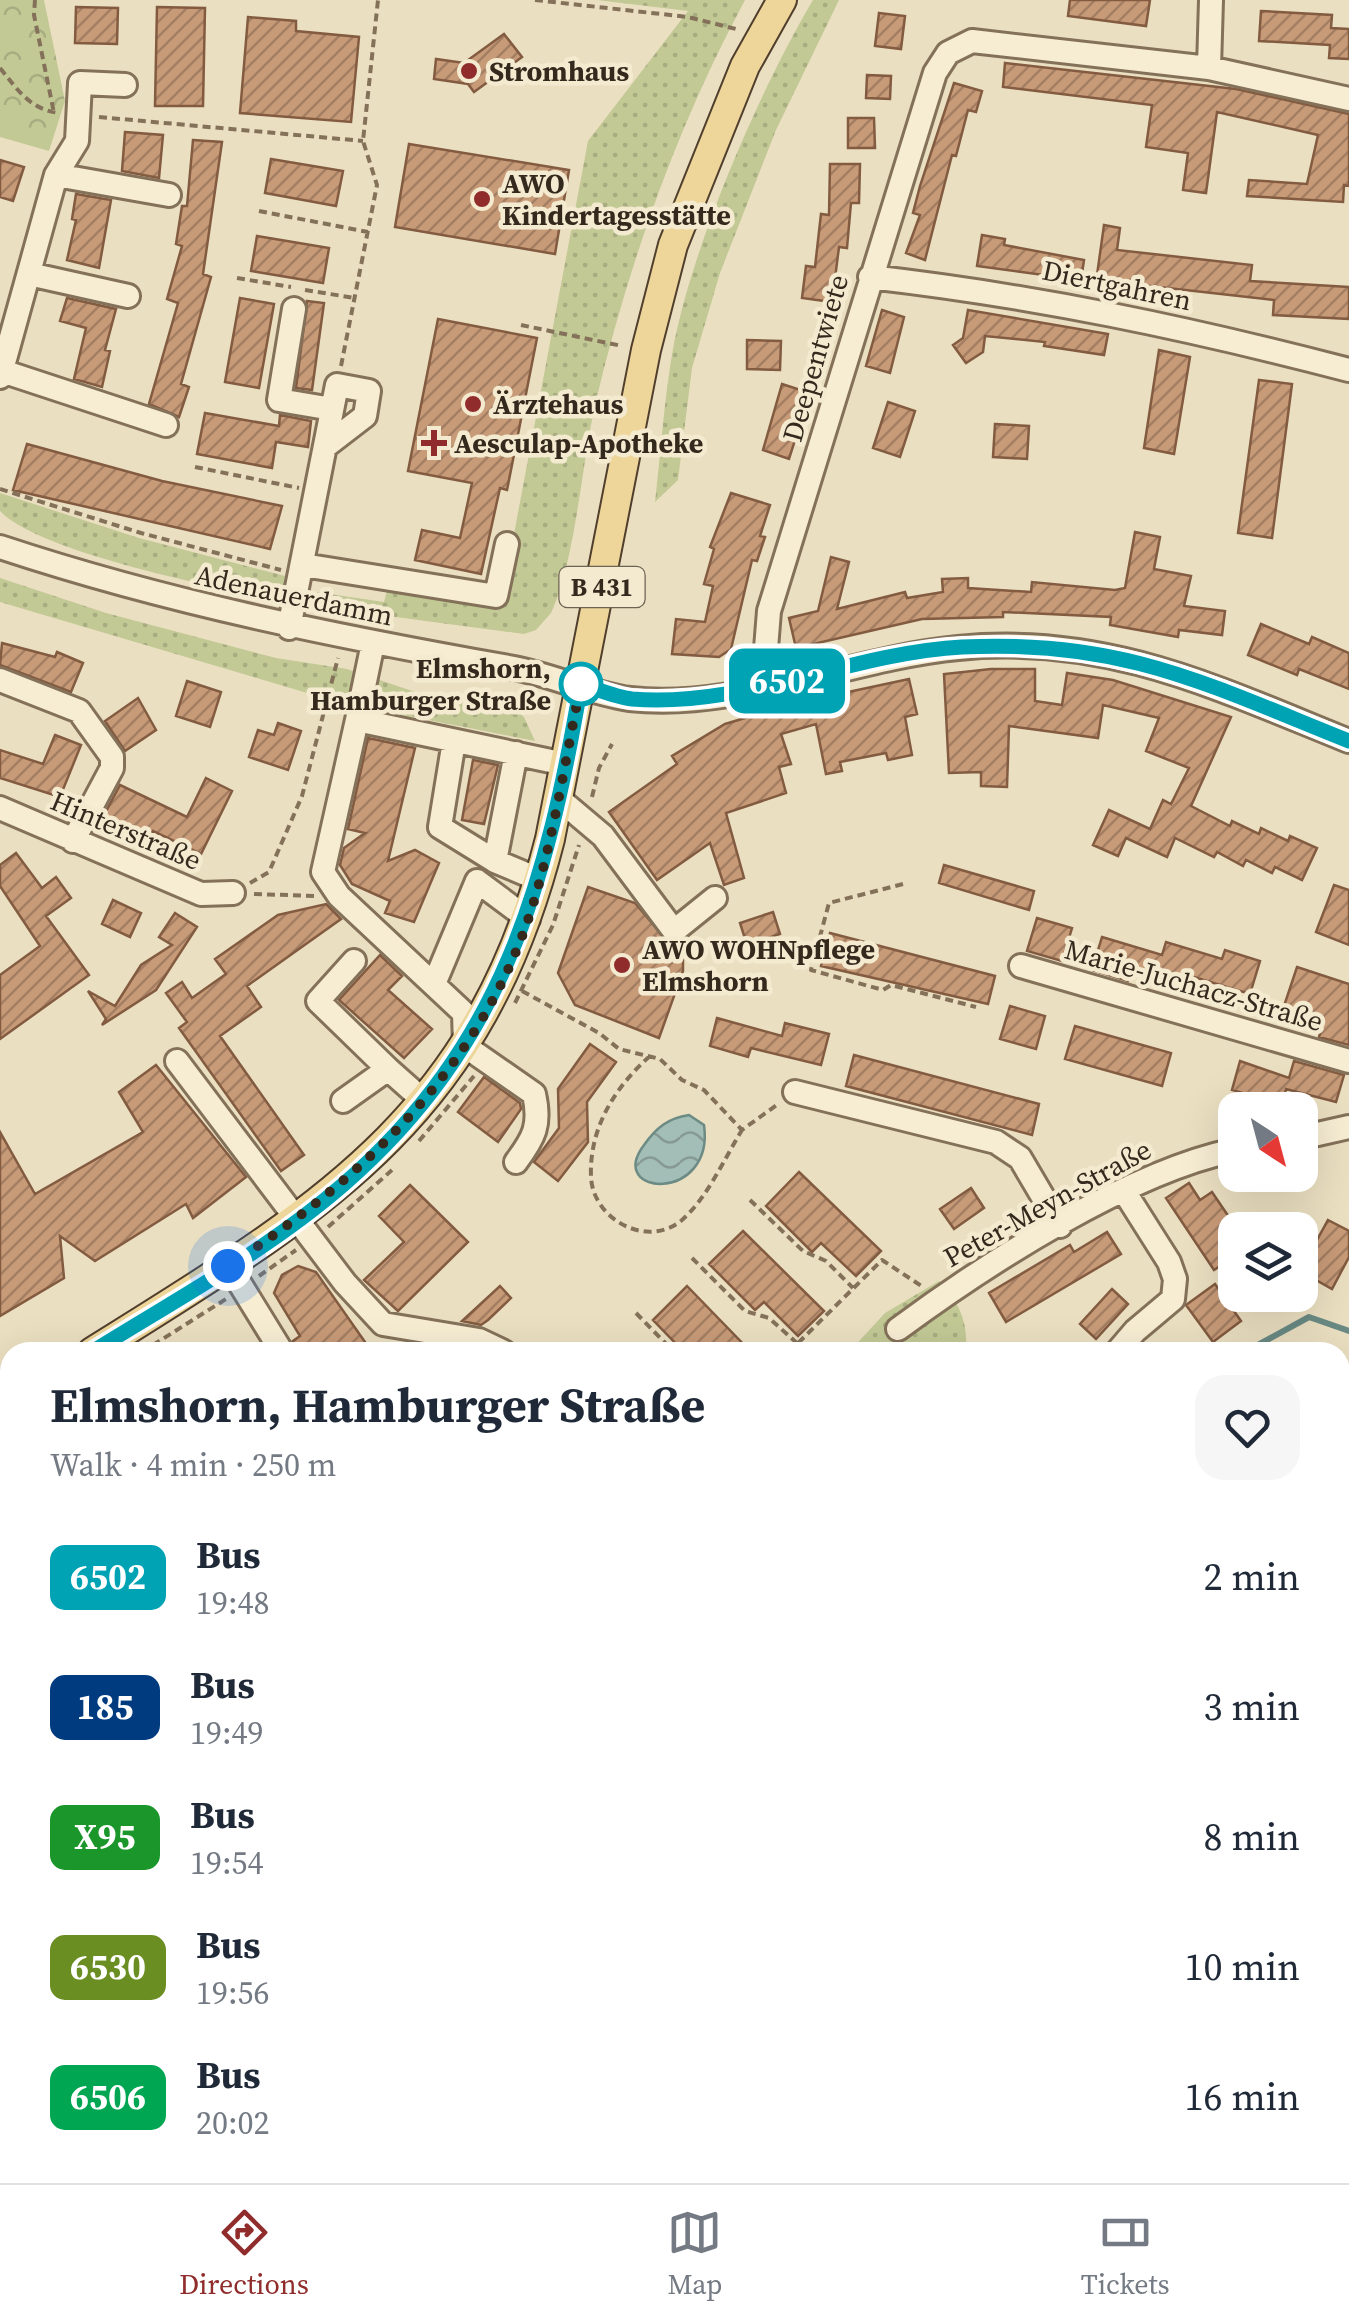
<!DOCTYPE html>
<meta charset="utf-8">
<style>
:root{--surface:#fff;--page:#f6f6f7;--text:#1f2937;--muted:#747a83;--line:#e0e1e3;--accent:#902d2c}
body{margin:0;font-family:"Source Serif 4",serif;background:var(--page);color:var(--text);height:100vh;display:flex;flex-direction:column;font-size:38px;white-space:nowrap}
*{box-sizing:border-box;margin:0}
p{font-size:32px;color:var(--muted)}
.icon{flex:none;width:55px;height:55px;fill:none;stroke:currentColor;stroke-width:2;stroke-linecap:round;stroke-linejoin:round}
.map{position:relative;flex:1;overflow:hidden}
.details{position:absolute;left:0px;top:1342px;width:1350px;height:842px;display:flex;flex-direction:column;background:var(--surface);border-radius:30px 30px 0 0;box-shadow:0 10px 40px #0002}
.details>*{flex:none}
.badge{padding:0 20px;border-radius:15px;font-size:35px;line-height:65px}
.needle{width:65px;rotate:144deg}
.tools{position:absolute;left:1218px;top:1092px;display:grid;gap:20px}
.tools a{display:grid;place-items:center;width:100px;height:100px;border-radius:20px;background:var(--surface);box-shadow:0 10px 40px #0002;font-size:50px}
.you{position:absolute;width:50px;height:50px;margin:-25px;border:8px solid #fff;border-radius:50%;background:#1a73e8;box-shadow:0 0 0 15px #1a73e833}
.map>.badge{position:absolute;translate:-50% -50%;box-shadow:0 0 0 5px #fff}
.round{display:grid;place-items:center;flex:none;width:105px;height:105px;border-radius:30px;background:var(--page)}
.headline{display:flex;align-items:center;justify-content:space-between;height:170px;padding:0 50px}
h1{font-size:48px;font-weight:700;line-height:75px}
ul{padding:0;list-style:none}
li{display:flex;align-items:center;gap:30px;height:130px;padding:0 50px}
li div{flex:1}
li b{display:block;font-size:38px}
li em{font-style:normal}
li .badge{min-width:110px;font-weight:700;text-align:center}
.dock{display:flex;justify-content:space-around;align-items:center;height:140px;border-top:2px solid var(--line);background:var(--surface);font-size:28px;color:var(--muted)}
.dock a{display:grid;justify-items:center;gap:5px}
.dock .selected{color:var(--accent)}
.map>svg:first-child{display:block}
.farmland{fill:url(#farmland-dots)}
.grass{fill:url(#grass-dots)}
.park{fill:url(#park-crowns)}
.water{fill:url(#water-waves);stroke:#6b8b84;stroke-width:2.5}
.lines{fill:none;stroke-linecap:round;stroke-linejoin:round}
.stream{stroke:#6b8b84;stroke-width:6}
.building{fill:url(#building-hatch);stroke:#825b40;stroke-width:2.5}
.minor-casing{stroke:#847159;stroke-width:28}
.major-casing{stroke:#513f2e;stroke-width:32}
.path{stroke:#847159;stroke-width:4;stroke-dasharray:8 5;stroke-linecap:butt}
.minor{stroke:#f7edd3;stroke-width:22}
.major{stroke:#eed599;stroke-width:28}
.line-casing{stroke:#fff;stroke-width:22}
.line{stroke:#00a3b4;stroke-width:15}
.walk{stroke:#34291d;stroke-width:10;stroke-dasharray:0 18}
.poi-dot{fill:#902d2c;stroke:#f3ead0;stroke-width:4}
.stop-dot{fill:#fff;stroke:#00a3b4;stroke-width:5}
.labels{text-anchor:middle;stroke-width:9;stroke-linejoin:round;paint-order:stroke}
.shield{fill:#f3ead0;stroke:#6d6353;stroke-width:2.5}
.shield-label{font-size:25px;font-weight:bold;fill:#34291d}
.poi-label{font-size:28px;font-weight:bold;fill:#34291d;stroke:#f3ead0;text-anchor:start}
.street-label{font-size:28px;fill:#34291d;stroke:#f3ead0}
.stop-label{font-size:28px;font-weight:bold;fill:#34291d;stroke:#f3ead0;text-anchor:end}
</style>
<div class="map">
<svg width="1349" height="2183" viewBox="0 0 1349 2183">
<defs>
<pattern id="farmland-dots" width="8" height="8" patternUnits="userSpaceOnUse" patternTransform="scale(2.5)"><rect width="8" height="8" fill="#e1d9ae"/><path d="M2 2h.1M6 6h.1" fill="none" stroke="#c2ba95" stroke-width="1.8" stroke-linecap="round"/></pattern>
<pattern id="grass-dots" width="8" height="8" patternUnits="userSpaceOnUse" patternTransform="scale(2.5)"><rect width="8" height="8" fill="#c2c995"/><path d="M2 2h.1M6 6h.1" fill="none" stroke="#a7ad80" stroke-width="1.8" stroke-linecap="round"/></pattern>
<pattern id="park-crowns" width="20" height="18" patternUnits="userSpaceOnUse" patternTransform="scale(2.5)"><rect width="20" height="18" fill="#c2c995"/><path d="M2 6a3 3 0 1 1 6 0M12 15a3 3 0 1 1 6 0" fill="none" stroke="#a7ad80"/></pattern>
<pattern id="water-waves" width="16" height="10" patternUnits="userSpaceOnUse" patternTransform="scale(2.5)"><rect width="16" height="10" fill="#a3beb6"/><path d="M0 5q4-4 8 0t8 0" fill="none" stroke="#869a93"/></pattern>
<pattern id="building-hatch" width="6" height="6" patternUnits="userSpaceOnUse" patternTransform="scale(2.5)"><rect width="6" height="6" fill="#c89b78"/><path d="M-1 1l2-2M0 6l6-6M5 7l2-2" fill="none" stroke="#a37e62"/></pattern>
</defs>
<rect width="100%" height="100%" fill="#ebdfc1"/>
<!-- farmland -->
<path class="farmland" d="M10,1572V1838H0V1578Z
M0,2095L10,2116V2175H38L42,2183H0Z"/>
<!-- grass -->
<path class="grass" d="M597,0H745C677,126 628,265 595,405C582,463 575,562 551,613L536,630L524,634L306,605L309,591L384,602L388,586L501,603L588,141L688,11Z
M813,0H839L776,130L720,273L692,368L678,480L655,502C661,451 664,399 673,349C692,246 759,91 813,0Z
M0,493L139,538L285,576L281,602C217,587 40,553 0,511Z
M0,578L106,613L276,658L347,669L433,698L512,707L524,717L535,741L341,703L0,602Z
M939,1281C960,1303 968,1322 966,1352H849L885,1313Z
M1340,1724H1349V2061L1340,2067Z"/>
<!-- park -->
<path class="park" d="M0,0H44L65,101L49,151L0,137Z"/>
<!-- water -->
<path class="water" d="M689,1115L704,1125C715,1203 605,1197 644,1145C656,1128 668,1118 689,1115Z"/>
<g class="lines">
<!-- stream -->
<path class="stream" d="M1245,1352L1309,1317L1349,1331
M1340,1711L1349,1713
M1340,2085L1349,2079"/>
</g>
<!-- building -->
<path class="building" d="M1070,0H1150L1146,26L1068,16Z
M76,7L118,8L117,44L75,43Z
M157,7L205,8L203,106H155Z
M1261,11L1332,15L1331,28L1349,29V59L1329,58L1330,45L1259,41Z
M879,13L905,16L901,49L875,46Z
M248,17L296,21V31L359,37L351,122L240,113Z
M504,34L522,57L474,92L468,84L434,79L436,59L464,63Z
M1005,63L1236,89L1349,114V186L1344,185L1343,202L1247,196L1249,180L1307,184L1318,135L1217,112L1206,193L1183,190L1188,153L1146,147L1152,105L1003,87Z
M867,75L891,76L890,99L866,98Z
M954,83L982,91L976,112L968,110L956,156L952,155L925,260L906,253L920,215L913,213L920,186Z
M848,118H874L875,148H848Z
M125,132L163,135L159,178L122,171Z
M193,140L222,142L203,274L211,277L181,384L189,387L179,417L149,404L178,303L167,299L182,246L176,244L182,206H187Z
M409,144L569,170L555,254L395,227Z
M271,159L343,171L336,206L265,193Z
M0,160L24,167L13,201L0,197Z
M830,164H860L859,203H851L847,248L839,247L832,302L802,298L806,266L815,267L821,214L829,215Z
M76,194L111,200L99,268L67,260L76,220L72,219Z
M1104,225L1120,228L1117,250L1252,265L1250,281L1349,287V319L1273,315L1274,300L1132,284L1097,275Z
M982,235L1005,239L1004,245L1084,260L1081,280L977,266Z
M257,236L329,248L323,283L251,271Z
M67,298L116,309L105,350L110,351L102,387L74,379L86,328L60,321Z
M240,298L274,304L259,388L225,382Z
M307,301L324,303L312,390L296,388Z
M882,310L904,317L890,373L866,366Z
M968,310L1108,334L1104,355L1044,346L1045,342L985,336L983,352L966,363L953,345L963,338Z
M438,319L537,338L507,490L500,488L481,574L415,560L422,530L460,538L472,483L408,471Z
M747,340L781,341L780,370L747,369Z
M1159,350L1190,357L1174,454L1144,448Z
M1259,380L1292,384L1272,538L1238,533Z
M782,384L810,393L789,459L763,450Z
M888,402L915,411L900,457L873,448Z
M205,413L279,426L280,415L311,421L308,447L276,442L272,468L197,454Z
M995,424L1029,426L1027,459L993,457Z
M27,444L162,481L282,506L270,549L13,490Z
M731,493L770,505L760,536L765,537L757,561L752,560L731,649L719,657L672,654L676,619L705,622L713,586L704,584L714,549L710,547Z
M1135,532L1160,537L1154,569L1191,576L1184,606L1225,611L1222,635L1179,630L1178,637L1110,625L1111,617L1003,612V617L922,619L796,648L789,618L818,611L831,557L849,562L837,609L905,592L907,598L943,592L942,579L968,578V588L1031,592L1032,582L1115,590L1125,588Z
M1261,624L1309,644L1312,637L1349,653V689L1299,669L1297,675L1248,655Z
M2,643L55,657L57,652L83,663L71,692L0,665Z
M991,669H1035V701L1062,705L1067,673L1113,680L1231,717L1191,806L1230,826L1232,821L1259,834L1261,828L1288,841L1290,836L1317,848L1302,880L1275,867L1272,873L1246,860L1243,866L1217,852L1214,857L1175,838L1167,857L1126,838L1118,856L1093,845L1109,810L1150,829L1163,800L1171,804L1189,768L1146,751L1159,718L1103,705L1098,738L1009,726L1007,787L981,786V772L949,773L944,674Z
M909,679L917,714L905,717L912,755L888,760L886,753L840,762L842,771L826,774L816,724L781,734L791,764L779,767L786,793L726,813L744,878L724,885L710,843L657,880L609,812L677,764L672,756L725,724L792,704Z
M187,681L221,692L210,727L176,716Z
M138,698L156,730L125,751L105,721Z
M278,723L301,731L288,770L249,757L258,730L274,735Z
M55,735L81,745L60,797L0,778V750L43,764Z
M368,738L415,748L388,861L415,850L439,863L414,922L385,913L390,901L352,884L340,865L344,848L365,833L348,829Z
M473,760L498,765L484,824L462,820Z
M206,778L232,791L201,854L153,831L149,839L103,817L120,785L187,817Z
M16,853L42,888L56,877L71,898L46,916L89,975L0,1039V975L40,946L0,886V865Z
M944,865L1034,891L1029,910L939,883Z
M1334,885L1349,890V945L1316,932Z
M588,887L635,903L683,960V971L659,1038L575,1005L558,973Z
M113,900L141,913L130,937L102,924Z
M326,904L341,919L247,986L261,1007L220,1036L304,1155L281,1171L179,1028L187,1022L166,993L182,982L192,998L226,974L215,959L278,915Z
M773,912L780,934L747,945L740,923Z
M175,913L197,927L156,990L102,1025L106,1019L88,991L115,1006L141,965L172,945L159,937Z
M1037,918L1072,928L1062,961L1027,951Z
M830,933L995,976L988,1004L821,966Z
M1102,937L1162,955L1166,942L1222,959L1225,950L1260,961L1250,994L1194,977L1191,985L1132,968L1128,981L1092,970Z
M380,955L402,976L388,990L432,1029L404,1058L339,1000Z
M1297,967L1349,984V1045L1319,1037L1321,1029L1281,1015Z
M1010,1006L1045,1016L1036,1049L1000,1039Z
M717,1018L782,1036L785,1023L829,1034L821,1065L751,1048L748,1057L710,1046Z
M1075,1026L1171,1053L1162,1086L1065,1059Z
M590,1044L616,1062L587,1102L588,1142L558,1181L534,1162L559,1128L558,1089Z
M854,1055L1039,1104L1032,1135L846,1086Z
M1240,1061L1289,1078L1294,1061L1344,1075L1336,1102L1286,1089L1282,1104L1232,1090Z
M156,1065L246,1177L193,1218L186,1204L95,1261L60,1236L64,1278L0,1316V1132L35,1194L143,1132L119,1092Z
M484,1077L520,1103L521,1109L498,1142L458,1112Z
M799,1172L881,1251L856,1276L821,1243L812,1252L766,1206Z
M1189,1183L1200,1200L1212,1192L1235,1226V1256L1214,1270L1166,1198Z
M410,1185L468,1242L398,1311L364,1280L404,1242L379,1216Z
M971,1188L984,1208L954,1229L940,1209Z
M1328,1220L1349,1231V1257L1332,1289L1300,1271Z
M743,1231L824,1311L798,1336L764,1302L755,1310L709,1264Z
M1107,1232L1121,1254L1006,1322L989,1293L1070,1245L1074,1252Z
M298,1266L316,1272L372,1352H298L293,1341L300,1336L274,1293L282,1275Z
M1215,1284L1241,1321L1213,1342L1186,1305Z
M500,1286L511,1298L488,1320L481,1325L462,1321Z
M687,1286L751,1352H684L653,1320Z
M1112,1289L1128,1304L1096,1339L1080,1324Z"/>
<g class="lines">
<!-- minor casing -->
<g class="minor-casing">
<path id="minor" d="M1209,68L1211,0
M56,175L169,195
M29,274L128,296
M870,277C1036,296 1188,328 1349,370
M294,309L279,400L332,409
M2,371L166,425
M0,377L56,175L77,141L80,83L125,85
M0,547C169,603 339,637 514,668C552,675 592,694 630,699C737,711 851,658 958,648C1105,633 1217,688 1349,741
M303,565L496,596L507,544
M289,628L337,385L369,391L365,416L326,446
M373,643L357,720L565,764
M0,680L79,711L112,757V768L73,841
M763,686L769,611L935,73L948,53L972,41L1209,68L1349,99
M357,720L323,872L339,896L464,1013L465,1046L534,1094C541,1125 534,1138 516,1162
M454,741L440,827L495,861L540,880
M558,798L603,836L674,931L715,898
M0,808L201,894L233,893
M495,861L516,753
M354,961L318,1001L388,1069
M1021,966L1349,1061
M434,984L477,881L528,919
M177,1061L345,1283L383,1324L479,1340L504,1352
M795,1092L996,1142L1020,1158L1060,1226
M343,1101L388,1069L424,1101
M1300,1138L1349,1127
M229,1266L282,1352
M898,1329C986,1264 1128,1172 1235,1150
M1117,1352L1135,1331L1173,1299L1175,1279L1169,1262L1124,1191
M1340,1547H1349
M0,2040L10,2037
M0,2056L10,2068
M56,2175L59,2183
M838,2175V2183"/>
</g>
<!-- major casing -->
<g class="major-casing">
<path id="major" d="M92,1352C321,1209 479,1119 550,839L646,350L673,245L745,66L782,0
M0,1407L10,1401"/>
</g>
<!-- path -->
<path class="path" d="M35,0L34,15L54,113
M535,0L688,17L736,29
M0,68C18,90 30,110 60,113
M99,117L363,141
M259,211L368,232
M237,278L291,287
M305,290L355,298
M521,325L622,346
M341,366L377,185L363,141L378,0
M195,467L299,488
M0,489L141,533L281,570
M592,797L599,768L612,744
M250,883L269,872L302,796L338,658
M903,884L829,903L811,970L883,990L891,985L976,1007
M254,894L315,896
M522,991L599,1033L619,1049L660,1059L682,1080L704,1090L742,1130L778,1104
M515,1003L553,925L579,845
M650,1056C615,1087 589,1128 591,1177C593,1220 648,1249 682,1220C708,1197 724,1159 742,1130
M419,1141L474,1076
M750,1200L803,1251L826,1261L853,1288
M328,1227L392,1170
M692,1258L745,1311L769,1318L798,1344
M259,1276L296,1250
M636,1313L674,1352
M142,1352L226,1299
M789,1352L882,1260L923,1287
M0,1436L10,1431
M1340,1696L1349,1698
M0,1900H10
M1162,2175L1169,2183
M283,2183L290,2175"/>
<!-- minor -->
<use href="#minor" class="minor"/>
<!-- major -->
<use href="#major" class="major"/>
</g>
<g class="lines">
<!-- line casing -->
<g class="line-casing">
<path id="line" d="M92,1352C177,1299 268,1250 344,1184C503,1046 547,883 581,684C597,689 615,697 632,699C744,708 851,653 962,647C1122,639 1206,684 1349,741"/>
</g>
<!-- line -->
<use href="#line" class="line"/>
<!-- walk -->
<path class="walk" d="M228,1266C361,1180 479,1069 530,914C554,839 565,760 581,684"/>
</g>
<!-- markers -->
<g class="poi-dot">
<circle cx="469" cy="71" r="10"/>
<circle cx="482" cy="199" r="10"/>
<circle cx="473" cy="404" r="10"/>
<path d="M429 428h10v10h10v10h-10v10h-10v-10h-10v-10h10z"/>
<circle cx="622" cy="965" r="10"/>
</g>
<circle class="stop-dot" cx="581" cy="684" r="20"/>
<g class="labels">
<!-- shield labels -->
<rect class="shield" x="559.5" y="567" width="85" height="40" rx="8"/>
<g class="shield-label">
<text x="602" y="596">B 431</text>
</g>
<!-- poi labels -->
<g class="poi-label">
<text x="489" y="81">Stromhaus</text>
<text x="502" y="193">AWO<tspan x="502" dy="32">Kindertagesstätte</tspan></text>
<text x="493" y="414">Ärztehaus</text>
<text x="454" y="453">Aesculap-Apotheke</text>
<text x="642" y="959">AWO WOHNpflege<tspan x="642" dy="32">Elmshorn</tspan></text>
</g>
<!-- street labels -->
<g class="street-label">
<text transform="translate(1117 285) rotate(12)" y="10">Diertgahren</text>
<text transform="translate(815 358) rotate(-74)" y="10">Deepentwiete</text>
<text transform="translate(294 595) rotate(12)" y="10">Adenauerdamm</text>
<text transform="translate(126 830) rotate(23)" y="10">Hinterstraße</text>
<text transform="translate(1194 985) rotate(16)" y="10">Marie-Juchacz-Straße</text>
<text transform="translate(1047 1203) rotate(-29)" y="10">Peter-Meyn-Straße</text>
</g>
<!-- stop labels -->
<g class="stop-label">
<text x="551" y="678">Elmshorn,<tspan x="551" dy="32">Hamburger Straße</tspan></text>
</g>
</g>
</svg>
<div class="tools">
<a><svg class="needle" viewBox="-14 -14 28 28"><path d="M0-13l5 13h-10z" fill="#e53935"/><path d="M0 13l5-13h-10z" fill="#747a83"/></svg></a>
<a><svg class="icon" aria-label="layers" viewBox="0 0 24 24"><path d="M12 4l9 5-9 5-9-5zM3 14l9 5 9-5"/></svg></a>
</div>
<div class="you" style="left:228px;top:1266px"></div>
<b class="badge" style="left:787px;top:681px;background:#00a3b4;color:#fff">6502</b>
<section class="details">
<div class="headline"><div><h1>Elmshorn, Hamburger Straße</h1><p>Walk · 4 min · 250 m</p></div><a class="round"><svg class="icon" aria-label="heart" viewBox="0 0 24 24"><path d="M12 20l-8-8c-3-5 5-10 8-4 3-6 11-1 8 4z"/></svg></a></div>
<ul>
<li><span class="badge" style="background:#00a3b4;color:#fff">6502</span><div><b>Bus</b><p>19:48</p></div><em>2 min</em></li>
<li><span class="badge" style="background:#003b80;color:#fff">185</span><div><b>Bus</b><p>19:49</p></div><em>3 min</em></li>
<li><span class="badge" style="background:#1a962b;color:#fff">X95</span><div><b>Bus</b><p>19:54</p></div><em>8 min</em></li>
<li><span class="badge" style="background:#6b8e23;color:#fff">6530</span><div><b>Bus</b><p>19:56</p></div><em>10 min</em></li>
<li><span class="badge" style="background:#00a651;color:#fff">6506</span><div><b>Bus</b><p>20:02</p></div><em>16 min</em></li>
</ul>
</section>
</div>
<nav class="dock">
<a class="selected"><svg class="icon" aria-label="directions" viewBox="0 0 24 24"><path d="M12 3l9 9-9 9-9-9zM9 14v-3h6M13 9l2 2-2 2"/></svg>Directions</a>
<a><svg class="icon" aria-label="map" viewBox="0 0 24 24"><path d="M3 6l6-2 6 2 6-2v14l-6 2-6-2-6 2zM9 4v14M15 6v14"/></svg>Map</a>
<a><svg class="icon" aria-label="tickets" viewBox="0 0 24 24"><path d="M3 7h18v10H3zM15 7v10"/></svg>Tickets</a>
</nav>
